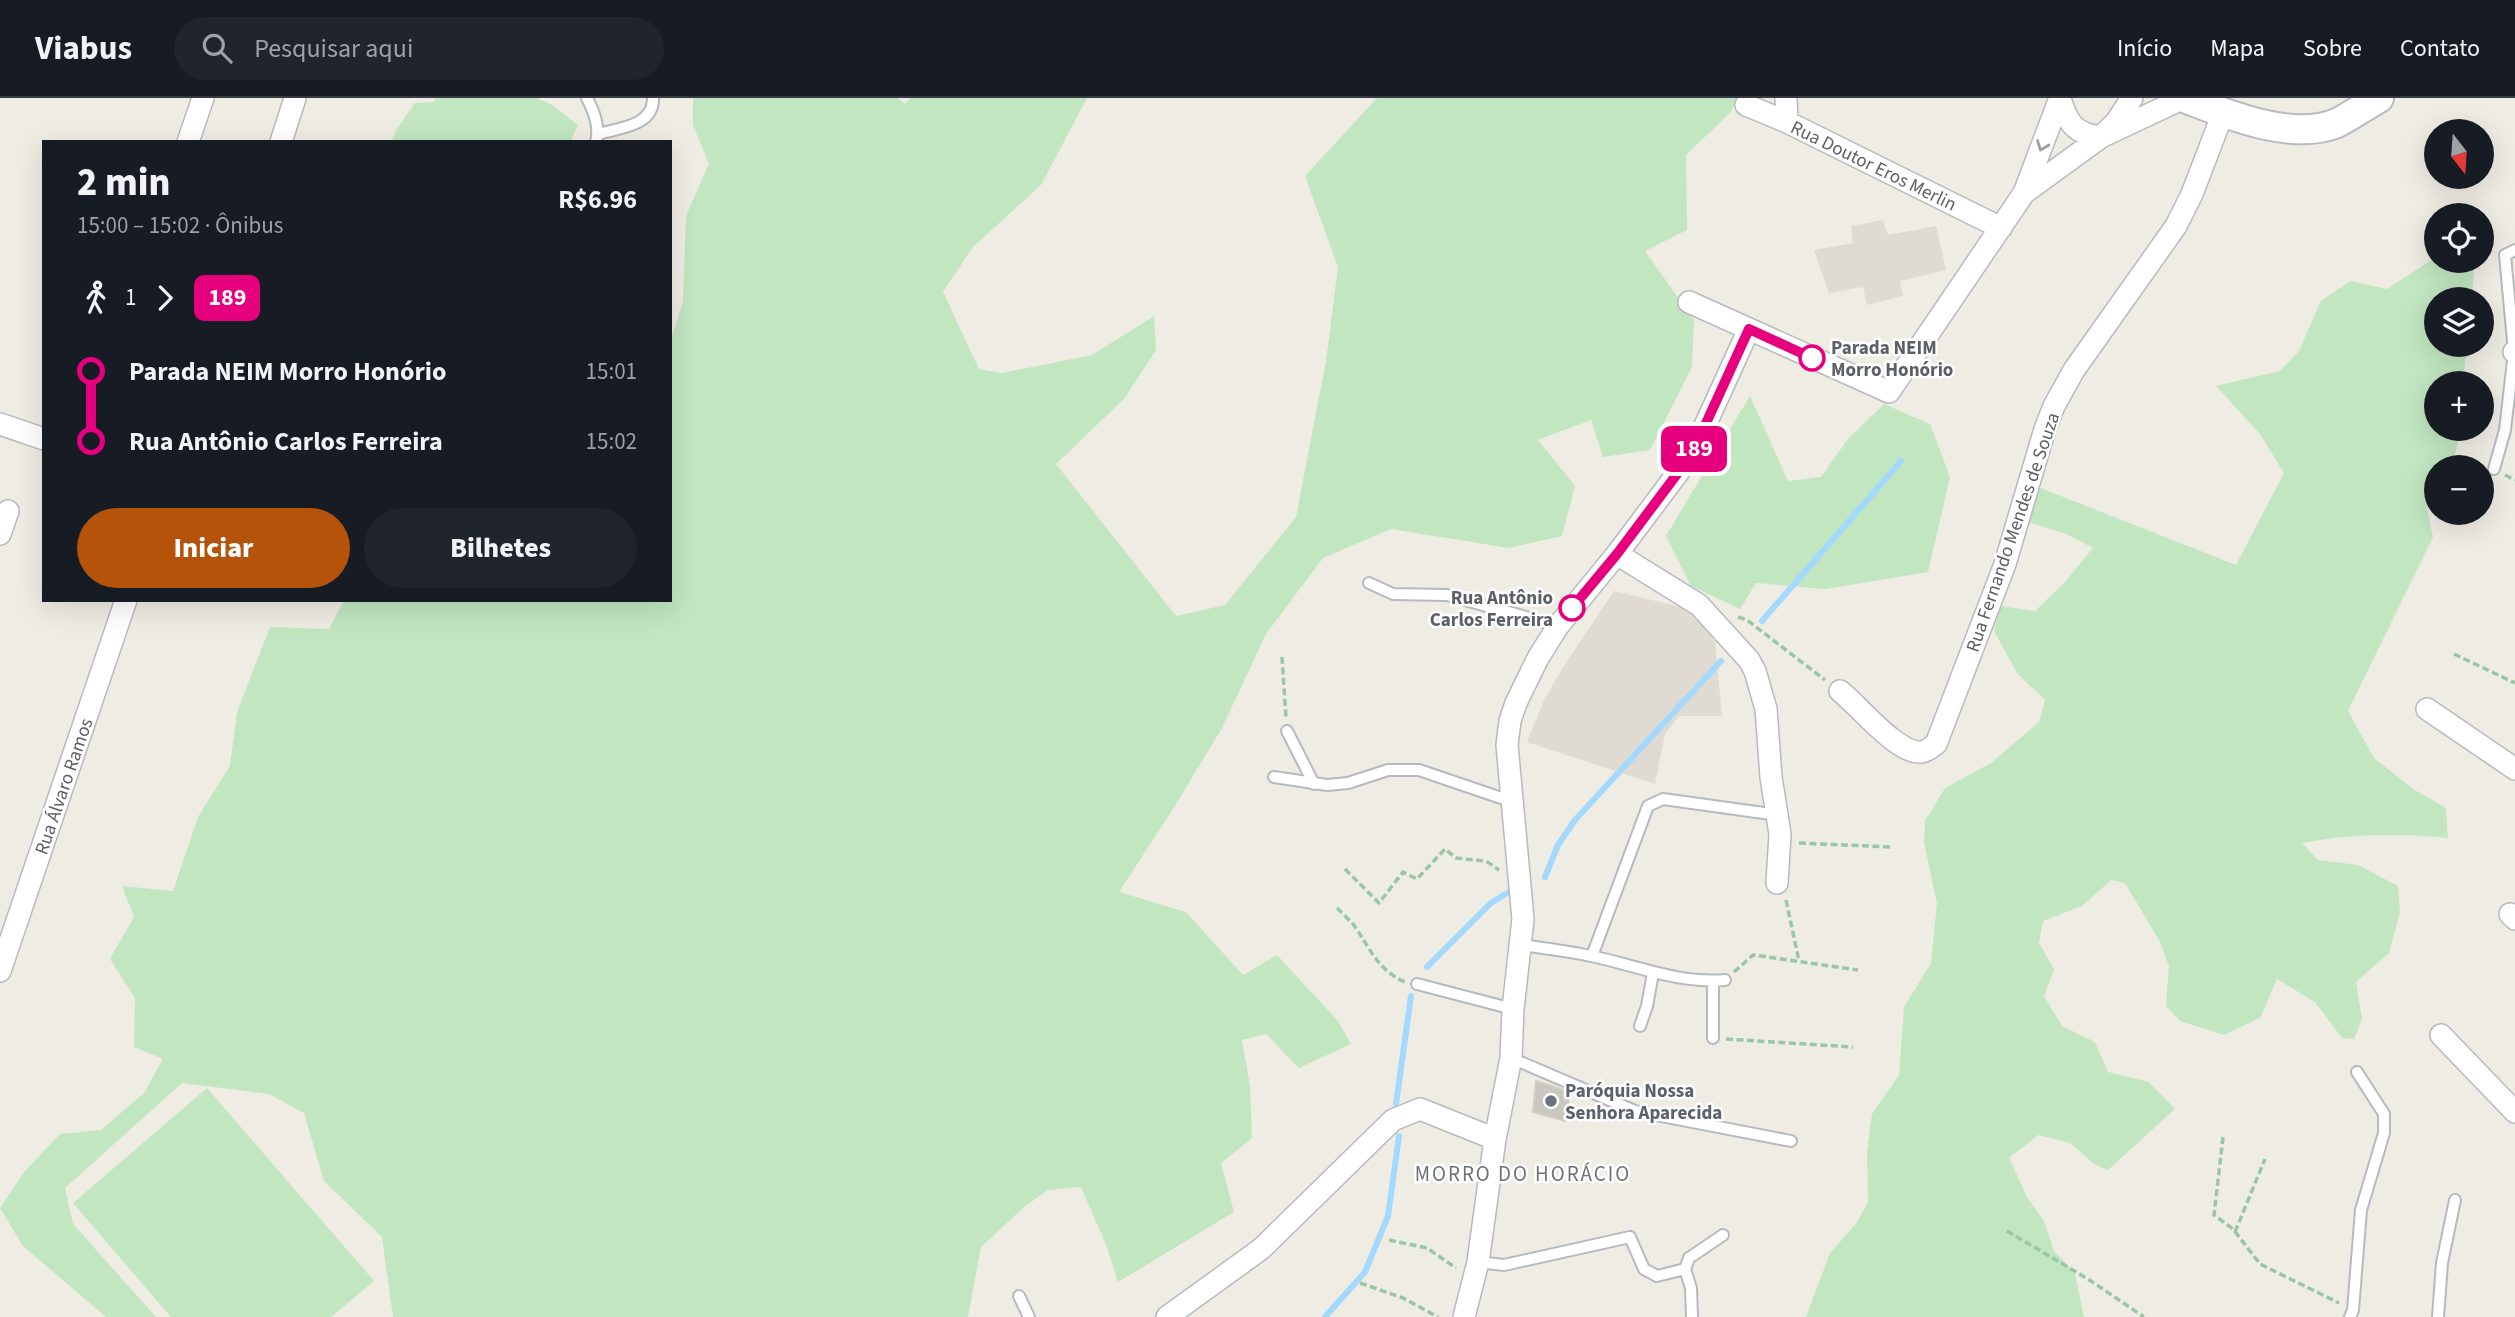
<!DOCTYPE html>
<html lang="pt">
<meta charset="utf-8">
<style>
:root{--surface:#171b24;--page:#20242c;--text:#f1f3f6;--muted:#9ea1a6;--line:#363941;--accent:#b45309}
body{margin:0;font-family:"Source Sans 3",sans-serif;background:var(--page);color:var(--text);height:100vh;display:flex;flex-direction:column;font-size:26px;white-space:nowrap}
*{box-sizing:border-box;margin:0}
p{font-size:23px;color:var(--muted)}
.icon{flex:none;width:38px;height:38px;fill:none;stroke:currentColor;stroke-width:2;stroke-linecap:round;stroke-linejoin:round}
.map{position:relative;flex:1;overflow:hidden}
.details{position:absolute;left:42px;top:42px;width:630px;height:462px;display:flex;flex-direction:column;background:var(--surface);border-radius:0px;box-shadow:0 7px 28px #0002}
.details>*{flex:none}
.badge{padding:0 14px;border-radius:10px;font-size:24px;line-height:46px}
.needle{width:46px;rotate:163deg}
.buttons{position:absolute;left:2424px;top:21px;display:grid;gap:14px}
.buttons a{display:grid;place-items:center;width:70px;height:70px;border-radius:50%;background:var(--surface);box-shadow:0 7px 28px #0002;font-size:35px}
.map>.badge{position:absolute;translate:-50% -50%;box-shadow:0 0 0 4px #fff}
.legs{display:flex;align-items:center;gap:10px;height:77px;padding:0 35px;font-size:23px}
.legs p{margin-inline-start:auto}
.overview{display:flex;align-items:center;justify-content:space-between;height:119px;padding:0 35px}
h1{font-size:38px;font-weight:800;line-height:52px}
.action{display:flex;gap:14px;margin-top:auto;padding:14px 35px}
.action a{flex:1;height:80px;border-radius:42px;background:var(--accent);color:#fff;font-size:28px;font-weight:800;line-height:80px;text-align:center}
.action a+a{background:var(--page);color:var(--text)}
ul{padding:0 35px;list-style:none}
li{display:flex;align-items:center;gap:24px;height:70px;font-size:26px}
li i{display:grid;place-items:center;width:10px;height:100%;margin:0 9px;background:currentColor}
li i::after{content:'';width:18px;height:18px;margin:-9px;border:5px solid;border-radius:50%;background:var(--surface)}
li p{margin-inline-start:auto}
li:first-child i{background:linear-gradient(#0000 50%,currentColor 0)}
li:last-child i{background:linear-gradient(currentColor 50%,#0000 0)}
header{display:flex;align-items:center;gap:42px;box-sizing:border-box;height:98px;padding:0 35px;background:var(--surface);border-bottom:2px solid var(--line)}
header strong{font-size:33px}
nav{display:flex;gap:38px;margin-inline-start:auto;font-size:24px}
.search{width:490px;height:63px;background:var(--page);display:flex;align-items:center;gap:18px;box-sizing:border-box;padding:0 24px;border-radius:38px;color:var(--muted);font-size:26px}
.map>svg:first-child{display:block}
.education{fill:#dfdbd2}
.green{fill:#c1e6c0}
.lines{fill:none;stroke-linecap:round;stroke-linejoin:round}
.stream{stroke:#a3d9ff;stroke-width:6}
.building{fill:#cac7c1;stroke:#d3cec2;stroke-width:2}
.lane-casing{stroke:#b6babe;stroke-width:14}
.street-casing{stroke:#b6babe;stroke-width:24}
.secondary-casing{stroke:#b7bbc0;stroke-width:32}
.path{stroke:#99c7a6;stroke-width:3.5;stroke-dasharray:7 3.5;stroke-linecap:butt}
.lane{stroke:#fff;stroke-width:10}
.street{stroke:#fff;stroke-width:21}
.secondary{stroke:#fff;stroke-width:28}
.oneway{stroke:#9da0a3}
.line-1-casing{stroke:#fff;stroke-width:16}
.line-1{stroke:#e6007e;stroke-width:10}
.stop-1-dot{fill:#fff;stroke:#e6007e;stroke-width:3.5}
.worship-dot{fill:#6b7280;stroke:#fff;stroke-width:2.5}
.labels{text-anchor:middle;stroke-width:5;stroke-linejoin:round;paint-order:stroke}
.street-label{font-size:19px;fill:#5c6065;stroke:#fff}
.stop-label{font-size:19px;font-weight:bold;fill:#5c6065;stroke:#fff;text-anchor:start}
.worship-label{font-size:19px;font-weight:bold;fill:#5b616d;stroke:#fff;text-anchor:start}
.neighbourhood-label{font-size:21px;letter-spacing:2px;fill:#6d7277;stroke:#fff}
</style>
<header>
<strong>Viabus</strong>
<div class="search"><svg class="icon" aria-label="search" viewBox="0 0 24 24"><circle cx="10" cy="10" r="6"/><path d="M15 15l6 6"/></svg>Pesquisar aqui</div>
<nav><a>Início</a><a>Mapa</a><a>Sobre</a><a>Contato</a></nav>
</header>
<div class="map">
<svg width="2515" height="1219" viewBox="0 0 2515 1219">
<rect width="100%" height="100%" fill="#efece4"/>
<!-- education -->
<path class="education" d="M1883,122L1888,137L1936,128L1946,172L1900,183L1903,198L1867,207L1863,189L1829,195L1814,152L1853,145L1851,128Z
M1614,493L1693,512L1715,544L1722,618H1679L1665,636L1655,686L1527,644L1544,602L1565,566Z"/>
<!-- green -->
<path class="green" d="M436,0H537L554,8L578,27L570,44H391L398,29L415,5L433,4Z
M693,0H898L906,6L910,0H1087L1041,87L973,149L943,194L979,271L1002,275L1092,257L1154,218L1156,252L1124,301L1056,366L1176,518L1225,507L1296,419L1326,263L1338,169L1305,78L1377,0H1738L1730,15L1686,57L1687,132L1645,153L1694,222L1692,269L1650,352L1603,359L1591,322L1538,342L1575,388L1562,438L1509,450L1391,431L1323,460L1266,536L1222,630L1173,711L1119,794L1186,814L1243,877L1277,857L1338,923L1351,946L1299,970L1266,936L1242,942L1250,988L1252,1040L1221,1065L1234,1114L1118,1184L1107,1149L1081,1089L1048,1092L1024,1109L981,1149L968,1219H393L382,1139L324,1083L304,1015L269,996L182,985L65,1090L73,1126L156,1219H106L23,1148L0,1110L24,1074L60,1036L101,1032L144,995L163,961L134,949L135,900L110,861L134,819L122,788L173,793L198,719L230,668L237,614L270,529L329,531L344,502H670V245L683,203L686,118L709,66L693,27Z
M2436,159V163H2460L2474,168L2472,201H2436V247H2477L2478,251L2465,261L2464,285H2436V331H2461L2454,361L2449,369H2436V393L2427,410L2433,439L2348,613L2374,660L2413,691L2446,710L2448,740C2401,735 2349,736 2302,745L2318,762L2358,767L2398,788L2400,814L2389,855L2356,884L2362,921L2354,941L2342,940L2315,904L2277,881L2260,920L2224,937L2180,923L2166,908L2169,868L2160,844L2125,785L2111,782L2082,808L2043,823L2039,845L2054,871L2044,898L2062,928L2095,944L2108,974L2149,984L2175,1011L2108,1072L2094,1066L2070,1045L2038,1037L2009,1060L2027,1099L2044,1123L2054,1153L2075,1175L2084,1219H1806L1830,1155L1856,1126L1868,1104L1867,1053L1872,1016L1899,977L1904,909L1931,865L1937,806L1924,744L1925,723L1945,690L1991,665L2039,624L2045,602L2017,575L1994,533L2000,508L2035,513L2064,485L2093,450L2066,436L2025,423L2033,387L2236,467L2284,375L2260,336L2216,288L2280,273L2299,253L2321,203L2350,183L2387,191Z
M1750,298L1788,383L1821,379L1848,341L1884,306L1930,326L1950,379L1928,474L1825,491L1756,485L1740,511L1691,488L1666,438Z
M207,990L374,1183L331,1219H171L73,1105Z"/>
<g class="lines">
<!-- stream -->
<path class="stream" d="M1762,523L1901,363
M1545,779L1558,747L1575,722L1721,563
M1427,869L1491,805L1509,794
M1396,1006L1411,898
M1325,1219L1365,1174L1388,1118L1399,1038"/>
</g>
<!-- building -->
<path class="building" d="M1536,983L1570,994L1565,1023L1533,1014Z"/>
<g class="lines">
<!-- lane casing -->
<g class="lane-casing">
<path id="lane" d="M587,0C594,14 600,28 596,44
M598,36C619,30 654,28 653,0
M2494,371L2505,332L2514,254L2505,157L2515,152
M1369,485L1393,496L1447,497L1558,528
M1287,633L1314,686
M1274,679L1327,687L1348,685L1388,672H1419L1513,704
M1520,847C1544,850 1567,853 1591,858C1635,867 1678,886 1725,882
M1592,858L1648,708L1663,701L1778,717
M1713,883V940
M1417,886L1513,911
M1640,928L1647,908L1653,875
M1511,960L1635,1013L1791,1043
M1478,1164L1504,1167L1630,1139L1644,1171L1657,1178L1685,1171L1689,1160L1723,1137
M1685,1171L1691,1190L1692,1219
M1019,1198L1029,1219
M2350,1219L2353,1212L2361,1112L2384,1035V1016L2357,974
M2438,1219L2442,1165L2455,1102"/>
</g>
<!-- street casing -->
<g class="street-casing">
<path id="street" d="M1786,0L1787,24
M2060,0C2067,24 2074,36 2101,39L2116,24L2132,0
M1746,7L1787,24L2001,130
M188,44L203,0
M281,44L295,0
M2024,95L2101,39L2184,0
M1689,204L1889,294L2024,95L2060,0
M2514,254H2515
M0,326L44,341
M0,436L8,413
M1617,456L1699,507L1749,562L1755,573L1766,611L1771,679L1780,736L1777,785
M1840,593C1859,608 1898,657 1922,654C1927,653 1932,649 1936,646L2005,466L2045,331L2054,308L2074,272L2176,128L2192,96L2223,15
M2427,611L2515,671
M2510,816L2515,821
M0,873L126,502
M2441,937L2515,1014
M1167,1219L1261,1151L1393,1022L1420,1011L1495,1041
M1464,1219L1478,1164L1495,1041L1511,960L1513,911L1523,821L1507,647L1510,623L1516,605L1538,560L1558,528L1617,456L1692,356L1749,231"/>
</g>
<!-- secondary casing -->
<g class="secondary-casing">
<path id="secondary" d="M2184,0C2227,16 2292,44 2337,25C2351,18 2365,8 2379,0"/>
</g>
<!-- path -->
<path class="path" d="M2505,377L2515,382
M1738,519L1747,522L1825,582
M2454,556L2515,585
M1282,559L1286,620
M1799,745L1891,749
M1345,771L1379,805L1403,774L1417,781L1445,751L1456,760L1486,763L1499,772
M1786,802L1799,863
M1337,810C1342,815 1348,821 1353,826C1369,848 1377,872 1405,884
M1734,874L1753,857L1858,872
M1726,941L1853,949
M2223,1039L2214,1117L2233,1131L2260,1166L2339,1205
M2007,1133L2088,1181L2144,1219
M2235,1134L2265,1061
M1389,1142L1427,1150L1456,1170
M1360,1185L1403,1200L1438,1219"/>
<!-- lane -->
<use href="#lane" class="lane"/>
<!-- street -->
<use href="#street" class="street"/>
<!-- secondary -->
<use href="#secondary" class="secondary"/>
</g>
<!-- one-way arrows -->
<defs><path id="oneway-chevron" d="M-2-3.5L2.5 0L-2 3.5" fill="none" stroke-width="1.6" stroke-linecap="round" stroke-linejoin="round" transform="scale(1.75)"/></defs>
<use class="oneway" href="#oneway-chevron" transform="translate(2042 48) rotate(111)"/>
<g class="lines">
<!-- line-1 casing -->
<g class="line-1-casing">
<path id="line-1" d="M1572,510L1617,456L1692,356L1749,231L1812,260"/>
</g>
<!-- line-1 -->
<use href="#line-1" class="line-1"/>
</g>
<!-- markers -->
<g class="stop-1-dot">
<circle cx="1812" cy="260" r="12"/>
<circle cx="1572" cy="510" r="12"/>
</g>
<circle class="worship-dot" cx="1551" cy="1003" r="7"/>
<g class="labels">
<!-- street labels -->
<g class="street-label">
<text transform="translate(1874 67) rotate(26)" y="7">Rua Doutor Eros Merlin</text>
<text transform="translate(2012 434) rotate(-71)" y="7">Rua Fernando Mendes de Souza</text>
<text transform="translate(63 688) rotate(-71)" y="7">Rua Álvaro Ramos</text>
</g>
<!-- stop labels -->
<g class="stop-label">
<text x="1831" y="256">Parada NEIM<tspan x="1831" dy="22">Morro Honório</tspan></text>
<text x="1553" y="506" text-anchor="end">Rua Antônio<tspan x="1553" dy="22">Carlos Ferreira</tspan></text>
</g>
<!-- worship labels -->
<g class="worship-label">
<text x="1565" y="999">Paróquia Nossa<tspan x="1565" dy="22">Senhora Aparecida</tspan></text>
</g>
<!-- neighbourhood labels -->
<g class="neighbourhood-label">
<text x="1523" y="1083">MORRO DO HORÁCIO</text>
</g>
</g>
</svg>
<div class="buttons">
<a><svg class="needle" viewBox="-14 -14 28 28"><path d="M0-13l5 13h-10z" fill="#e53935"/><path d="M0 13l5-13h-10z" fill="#9ea1a6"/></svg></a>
<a><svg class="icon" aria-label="locate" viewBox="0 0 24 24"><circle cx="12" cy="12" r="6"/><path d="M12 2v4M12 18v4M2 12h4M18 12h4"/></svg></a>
<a><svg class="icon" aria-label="layers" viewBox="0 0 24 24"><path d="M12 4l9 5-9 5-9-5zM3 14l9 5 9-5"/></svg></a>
<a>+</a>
<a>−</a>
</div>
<b class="badge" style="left:1694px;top:351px;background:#e6007e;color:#fff">189</b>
<section class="details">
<div class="overview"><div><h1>2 min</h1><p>15:00 – 15:02 · Ônibus</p></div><b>R$6.96</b></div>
<div class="legs"><svg class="icon" aria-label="walk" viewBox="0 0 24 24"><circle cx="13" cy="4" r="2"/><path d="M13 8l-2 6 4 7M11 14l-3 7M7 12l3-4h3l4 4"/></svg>1<svg class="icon" aria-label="forward" viewBox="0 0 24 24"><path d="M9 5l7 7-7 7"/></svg><b class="badge" style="background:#e6007e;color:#fff">189</b></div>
<ul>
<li><i style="color:#e6007e"></i><b>Parada NEIM Morro Honório</b><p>15:01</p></li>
<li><i style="color:#e6007e"></i><b>Rua Antônio Carlos Ferreira</b><p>15:02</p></li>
</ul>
<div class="action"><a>Iniciar</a><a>Bilhetes</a></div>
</section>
</div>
